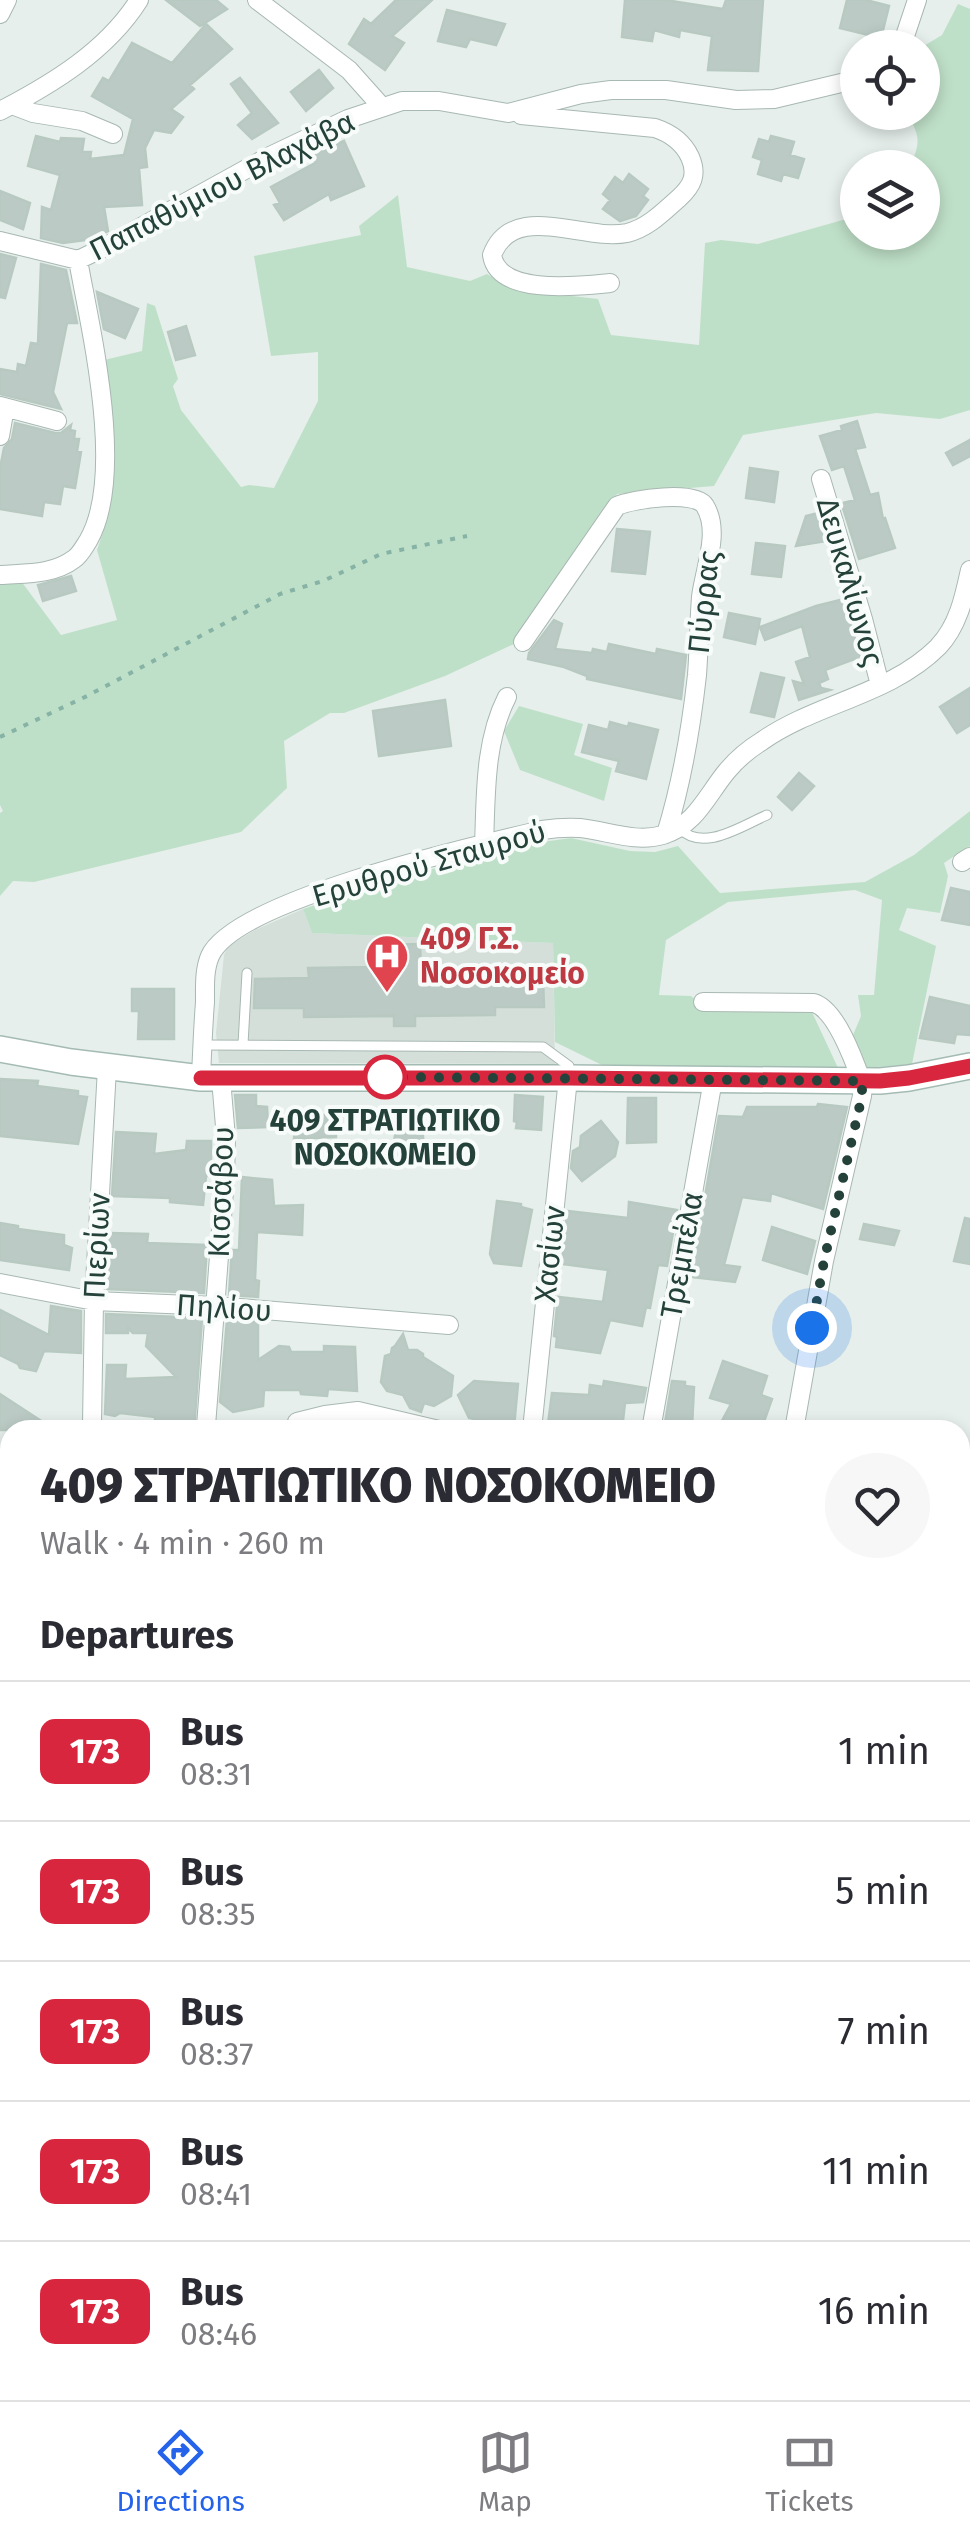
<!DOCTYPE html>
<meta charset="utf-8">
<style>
:root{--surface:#fff;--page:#f7f7f7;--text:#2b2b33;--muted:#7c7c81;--line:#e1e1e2;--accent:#2563eb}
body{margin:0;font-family:"Fira Sans",sans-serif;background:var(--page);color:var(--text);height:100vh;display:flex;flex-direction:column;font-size:38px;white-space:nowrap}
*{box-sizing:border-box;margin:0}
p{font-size:32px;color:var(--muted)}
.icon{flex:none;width:55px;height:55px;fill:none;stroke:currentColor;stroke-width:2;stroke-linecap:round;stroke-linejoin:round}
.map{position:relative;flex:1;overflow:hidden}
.side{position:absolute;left:0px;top:1420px;width:970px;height:980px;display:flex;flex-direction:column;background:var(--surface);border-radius:30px 30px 0 0;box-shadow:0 5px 15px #0003}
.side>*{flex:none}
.badge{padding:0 20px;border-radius:15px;font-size:35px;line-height:65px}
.fabs{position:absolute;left:840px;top:30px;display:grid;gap:20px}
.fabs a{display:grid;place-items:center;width:100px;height:100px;border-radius:50%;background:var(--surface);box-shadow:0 5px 15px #0003;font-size:50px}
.you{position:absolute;width:50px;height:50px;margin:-25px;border:8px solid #fff;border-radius:50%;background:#1a73e8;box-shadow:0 0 0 15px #1a73e833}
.map>.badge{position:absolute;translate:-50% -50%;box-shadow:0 0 0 5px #fff}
h2{padding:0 40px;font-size:38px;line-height:90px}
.round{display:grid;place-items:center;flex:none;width:105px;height:105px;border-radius:52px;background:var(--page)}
.headline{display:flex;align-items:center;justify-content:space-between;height:170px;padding:0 40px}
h1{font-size:48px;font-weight:800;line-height:75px}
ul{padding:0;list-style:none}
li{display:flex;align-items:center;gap:30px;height:140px;padding:0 40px;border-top:2px solid var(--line)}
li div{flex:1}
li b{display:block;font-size:38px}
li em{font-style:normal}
li .badge{min-width:110px;font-weight:700;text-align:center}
.tabs{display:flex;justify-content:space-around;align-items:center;height:140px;border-top:2px solid var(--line);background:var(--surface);font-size:28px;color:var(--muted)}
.tabs a{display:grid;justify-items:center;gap:5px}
.tabs .selected{color:var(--accent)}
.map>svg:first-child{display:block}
.built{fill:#d4dfda}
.green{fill:#bfe0c8}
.building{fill:#bbcac4;stroke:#b8c9c2;stroke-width:2.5}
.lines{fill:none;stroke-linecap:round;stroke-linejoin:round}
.service-casing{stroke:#a8b8b2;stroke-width:11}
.minor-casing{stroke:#a8b8b2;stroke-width:20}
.secondary-casing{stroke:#a4bbb3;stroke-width:28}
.path{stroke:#86b3a5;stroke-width:4;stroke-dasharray:5 8;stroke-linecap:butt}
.service{stroke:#fff;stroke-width:9}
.minor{stroke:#fff;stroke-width:18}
.secondary{stroke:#fff;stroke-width:25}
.line-casing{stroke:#fff;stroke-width:22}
.line{stroke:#d7263d;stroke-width:15}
.walk{stroke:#24423a;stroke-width:10;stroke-dasharray:0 18}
.stop-dot{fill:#fff;stroke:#d7263d;stroke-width:5}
.labels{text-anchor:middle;stroke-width:8;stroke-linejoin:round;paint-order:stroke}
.street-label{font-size:30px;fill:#24423a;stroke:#f7fbf9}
.health-label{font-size:30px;font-weight:bold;fill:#be3a42;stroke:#f7fbf9;text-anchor:start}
.stop-label{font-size:30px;font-weight:bold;fill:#24423a;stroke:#f7fbf9}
</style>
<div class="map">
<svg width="970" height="2400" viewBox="0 0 970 2400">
<rect width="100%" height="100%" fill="#e6efeb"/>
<!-- built -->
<path class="built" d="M303,909L312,933L553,943L555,1064L219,1063L216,1033L224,955L228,946L255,930Z"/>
<!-- green -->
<path class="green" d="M958,4L970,9V410L940,419L876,413L743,435L714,486L617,494L514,644L445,676L344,713H330L284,741L287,788L241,832L34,882L13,881L0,896V813L3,811L0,805V582L21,581L61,635L117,620L97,550L108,517L111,477L104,360L142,351L147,303L155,306L178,379L173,386L181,410L241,487L249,485L274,488L318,401V352L271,356L254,256L361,235L359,226L398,195L407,267L470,281L487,274L511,289L598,299L611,335L699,345L705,243L721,240L758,244L857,216L858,232H922V168L910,167C921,141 920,137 907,113L922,112V47L942,35Z
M519,706L583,724L574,755L612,768L604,801L520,770L504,731Z
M970,811V846L944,863L948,876L940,913L907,908L899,930L936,946L912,1064L867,1068L853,1035L861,1016L858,995H874L882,900L855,890L728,902L666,940L659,995L691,996L707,1010H811L839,1070L608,1068L555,1042L553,943L312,933L303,909L401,877L535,843L571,838L630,851L655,852L678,846L720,893L865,882L914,855Z"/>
<!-- building -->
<path class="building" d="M166,0H216L227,9L200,26Z
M396,0H432L392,36L404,43L385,70L349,44L364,19L371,24Z
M625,0H665L723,9L726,0H763L758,71L708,70L712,36L680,30L679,37L654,30L652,41L622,37Z
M847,0H866L889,6L881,38L840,28Z
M447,10L505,24L496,45L470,39L466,47L438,41Z
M206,24L232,49L190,85L194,89L171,109L183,117L171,133L154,130L145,148L147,167L139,168L142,205L104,207L108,231L93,239L63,243L41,238L42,207L51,210L60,175L28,166L36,136L60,142L61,138L84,139L82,152H91L90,159L124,155L133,119L92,96L103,78L109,81L132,43L172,63Z
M319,70L333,88L306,111L291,92Z
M240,78L278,123L252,139L238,125L252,113L231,84Z
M771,136L794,142L790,155L804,159L798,178L783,174L781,181L758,174L762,160L753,157L759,139L769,142Z
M344,141L364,186L331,200L329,194L284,220L274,205L280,203L271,187L315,163L312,155Z
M629,174L648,189L643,196L648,200L636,216L620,221L603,209L610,200L603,194L615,177L623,183Z
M0,191L30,203L23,229L0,220Z
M0,254L16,258L5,298L0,297Z
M41,264L66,270L77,323H67L53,392L61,409L0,394V369L17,372L18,364L26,366L31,343L38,344Z
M97,292L138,309L125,338L104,329Z
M186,326L195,355L176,360L168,332Z
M857,421L865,447L855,449L870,495L878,493L883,519L885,518L895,548L859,559L843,508V503L855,500L844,466L832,470L820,436L842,430L841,426Z
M15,423L55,433H61L71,425L70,430L75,431L74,439H79L77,451L81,452L75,488L63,486L60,504L44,502L42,516L0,509V468L4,448L12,439Z
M970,440V456L953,465L946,453Z
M750,468L778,472L774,502L746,498Z
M818,513L826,541L796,546L806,516Z
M617,529L650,532L645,574L612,571Z
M756,543L785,546L781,577L752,574Z
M71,576L76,591L43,601L38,585Z
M844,599L860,657L825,670L828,679L819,683L821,688L830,690L799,700L793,681L804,684L796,662L810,657L802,626L765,640L760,627L816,606Z
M729,613L760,619L755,644L724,637Z
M554,620L562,624L555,649L592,653L593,649L607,652L609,644L656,654L657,649L686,655L681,699L587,679V676L564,667L528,659L529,653Z
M761,673L784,678L774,717L751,712Z
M970,688V725L957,733L940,707Z
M445,700L451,746L379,756L373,711Z
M610,722L628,727L629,723L658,730L646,779L616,771L619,761L582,752L589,725L608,730Z
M799,773L814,786L792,810L778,797Z
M951,888L970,892V925L942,920Z
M420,944L421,969L513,968L510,980L543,979L544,1007H495V1015L415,1016V1026H394V1016L304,1017V1008H254L255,979L309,978L308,968L377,967V945Z
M132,989H174V1039H138L139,1011H132Z
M930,997L970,1006V1035L956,1034L954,1043L920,1038Z
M0,1079L38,1081L37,1086L78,1091V1096L87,1097L78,1144L0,1136Z
M235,1095H256V1106L267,1107L268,1127L238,1128Z
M515,1095L543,1097L541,1130L516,1128L517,1122L514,1121Z
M628,1098H656V1142L627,1143Z
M818,1104L847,1107L823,1209L771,1193L770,1201L742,1197L724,1265L740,1267L735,1282L691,1277L719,1116L743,1117L747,1107H817Z
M295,1115H336V1137L294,1139Z
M601,1121L618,1142L615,1156L582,1181L571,1168L573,1151L580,1147L581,1136Z
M397,1126H422L425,1158L377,1162L375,1146L394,1141Z
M116,1132L156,1134L154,1154L186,1150L187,1141H211V1176H206L203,1205L170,1202V1198L112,1196Z
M242,1177L272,1180L274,1206L303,1205L302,1235L257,1232L255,1280L259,1281L258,1297L229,1295L232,1250H239Z
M497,1201L521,1204V1207L532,1210L521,1266L494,1263L490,1254Z
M629,1202L677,1210L667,1266L658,1265L650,1308L646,1307L642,1326L610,1320L600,1353L556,1347L557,1337L554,1336L558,1297L603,1302L608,1270L562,1264L567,1211L628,1218Z
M965,1218L970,1219V1264L954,1261Z
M0,1223L18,1226V1229L64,1235V1245L72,1248L69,1270L0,1260Z
M864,1224L899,1231L894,1245L860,1239Z
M772,1227L815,1241L807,1274L763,1260Z
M110,1233L148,1234L147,1243L207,1245L204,1293L107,1289Z
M51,1306L81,1311V1353L44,1351L36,1371L20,1368L18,1364L0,1355V1310L49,1335Z
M106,1314L202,1318L194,1430H155V1417L120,1413L115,1416L105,1414L107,1365H126L125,1379L176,1377L146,1346L148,1333H133L128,1328V1333H106Z
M227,1320L258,1322V1360L279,1346L289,1347L291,1352H324V1346L355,1347L357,1391L328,1389L327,1396L301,1394L300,1390H264L263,1406L233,1412L220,1402Z
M403,1334L408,1350H417L423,1354V1357L453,1376L451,1396L434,1406L424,1403L421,1412L410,1408L403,1395L387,1391L381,1382L385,1356L391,1354L392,1348L395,1346Z
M723,1361L767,1376L761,1395L772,1399L761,1430H717L731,1404L710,1398Z
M474,1381L518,1384L514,1427L469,1418L458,1395Z
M604,1381L646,1388L643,1402L625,1403L622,1429L548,1424L552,1393L589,1395L590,1385L603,1387Z
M672,1381L685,1382V1386L694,1387L692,1427L665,1423Z
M0,1394L55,1430H0Z"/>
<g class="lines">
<!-- service casing -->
<g class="service-casing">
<path id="service" d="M679,828C703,853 741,826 767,815
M243,1044L247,973
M203,1045L543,1047L569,1066L568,1075
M0,1648L10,1655
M0,1859L10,1866
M0,1904L10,1887"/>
</g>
<!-- minor casing -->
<g class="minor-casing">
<path id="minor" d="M257,0L349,70L382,107
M0,14L7,0
M901,48L917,0
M12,105L33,113L82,121L113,134
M0,111C52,84 107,51 139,0
M521,115L655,128C670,133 683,142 690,157C698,175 692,186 679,198C663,212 648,228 627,233C584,242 513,200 492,255C498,296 579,286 610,283
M0,241L78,260L105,247L268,157L348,119L402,101H439L508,113L581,94L611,90H666L736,100L774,99L858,79
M0,406L57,421
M0,436L5,407
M821,479L863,619L880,685
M0,575C25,573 53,575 74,559C80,555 84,547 88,541C126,476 91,332 78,260
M523,642L617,506C632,499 696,490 705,506C721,532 704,570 701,597C699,623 699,649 697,675C691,729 682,782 666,834
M484,845C486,796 484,742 507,697
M962,862L970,857
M703,1002L814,1003C837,1010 855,1063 863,1085L862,1096L824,1261L794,1430
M201,1078C202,1053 203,1027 205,1002C205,987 204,970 210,956C235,900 478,845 542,830C555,828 567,827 580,828C608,831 635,843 663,835C696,825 707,795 727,771C737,759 749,749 762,741C816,703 890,695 938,647C958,626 964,598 970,570
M0,1283L94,1301L215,1306L449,1325
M297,1422L325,1415L358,1411L439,1430
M92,1424L94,1301L107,1068
M206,1426L225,1178L226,1138L221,1079
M532,1430L568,1078
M651,1430L713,1080
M960,1686L970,1690
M960,1794L970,1798
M960,1908L970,1912
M960,1976L970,1951
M960,2147L970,2152
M960,2254L970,2231
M0,2345L8,2351L10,2356
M0,2375H10
M53,2390L76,2400
M680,2390L703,2400
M837,2390L838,2400
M153,2400L157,2390
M422,2400L426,2390
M511,2400L516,2390
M791,2400L795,2390"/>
</g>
<!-- secondary casing -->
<g class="secondary-casing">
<path id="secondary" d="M0,1049L71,1062L201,1078H568L880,1081L909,1078L970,1066
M0,2116L10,2119
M960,2269L970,2270"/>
</g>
<!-- path -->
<path class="path" d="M0,737L87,696L280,594L323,581L381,554L467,536"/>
<!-- service -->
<use href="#service" class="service"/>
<!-- minor -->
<use href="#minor" class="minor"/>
<!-- secondary -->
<use href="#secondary" class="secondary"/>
</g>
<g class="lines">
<!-- line casing -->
<g class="line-casing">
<path id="line" d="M201,1078H568L880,1081L909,1078L970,1066"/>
</g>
<!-- line -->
<use href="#line" class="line"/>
<!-- walk -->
<path class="walk" d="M385,1077L862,1081V1096L824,1261L812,1328"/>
</g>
<!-- icons -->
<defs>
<g id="hospital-pin" transform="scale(2.25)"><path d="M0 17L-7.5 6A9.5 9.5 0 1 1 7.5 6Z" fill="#e0444e" stroke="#f7fbf9"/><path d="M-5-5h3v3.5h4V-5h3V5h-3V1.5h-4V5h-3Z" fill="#fff"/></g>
</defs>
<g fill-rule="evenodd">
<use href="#hospital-pin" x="387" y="956"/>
</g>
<!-- markers -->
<circle class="stop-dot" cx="385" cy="1077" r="20"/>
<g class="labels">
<!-- street labels -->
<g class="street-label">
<text transform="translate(222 186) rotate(-27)" y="10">Παπαθύμιου Βλαχάβα</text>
<text transform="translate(850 582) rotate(74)" y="10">Δευκαλίωνος</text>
<text transform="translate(704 602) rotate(-84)" y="10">Πύρρας</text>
<text transform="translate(429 864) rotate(-16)" y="10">Ερυθρού Σταυρού</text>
<text transform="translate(221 1192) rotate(-88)" y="10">Κισσάβου</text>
<text transform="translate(97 1246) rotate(-87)" y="10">Πιερίων</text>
<text transform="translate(550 1254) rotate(-84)" y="10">Χασίων</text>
<text transform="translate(682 1255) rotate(-80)" y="10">Τρεμπέλα</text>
<text transform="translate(224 1308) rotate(4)" y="10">Πηλίου</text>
</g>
<!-- health labels -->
<g class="health-label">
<text x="420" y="949">409 Γ.Σ.<tspan x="420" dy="34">Νοσοκομείο</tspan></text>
</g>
<!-- stop labels -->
<g class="stop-label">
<text x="385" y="1131">409 ΣΤΡΑΤΙΩΤΙΚΟ<tspan x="385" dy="34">ΝΟΣΟΚΟΜΕΙΟ</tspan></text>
</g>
</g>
</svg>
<div class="fabs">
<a><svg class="icon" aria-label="locate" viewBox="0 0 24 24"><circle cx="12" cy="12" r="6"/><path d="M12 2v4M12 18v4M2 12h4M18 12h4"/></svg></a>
<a><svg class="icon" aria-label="layers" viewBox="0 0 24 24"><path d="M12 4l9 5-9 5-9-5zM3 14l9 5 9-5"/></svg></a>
</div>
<div class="you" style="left:812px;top:1328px"></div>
<section class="side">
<div class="headline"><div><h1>409 ΣΤΡΑΤΙΩΤΙΚΟ ΝΟΣΟΚΟΜΕΙΟ</h1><p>Walk · 4 min · 260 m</p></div><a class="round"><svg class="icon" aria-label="heart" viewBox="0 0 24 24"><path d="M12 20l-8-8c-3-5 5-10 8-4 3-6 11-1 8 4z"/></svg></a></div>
<h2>Departures</h2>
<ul>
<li><span class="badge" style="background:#d7263d;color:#fff">173</span><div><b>Bus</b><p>08:31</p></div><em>1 min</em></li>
<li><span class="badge" style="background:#d7263d;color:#fff">173</span><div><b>Bus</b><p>08:35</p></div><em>5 min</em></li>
<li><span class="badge" style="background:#d7263d;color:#fff">173</span><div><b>Bus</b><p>08:37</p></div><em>7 min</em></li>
<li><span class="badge" style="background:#d7263d;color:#fff">173</span><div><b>Bus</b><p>08:41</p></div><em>11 min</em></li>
<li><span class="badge" style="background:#d7263d;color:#fff">173</span><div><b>Bus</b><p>08:46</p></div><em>16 min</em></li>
</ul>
</section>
</div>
<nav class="tabs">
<a class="selected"><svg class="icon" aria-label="directions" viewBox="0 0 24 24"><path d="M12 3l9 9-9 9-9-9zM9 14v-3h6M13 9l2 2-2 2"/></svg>Directions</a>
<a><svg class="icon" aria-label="map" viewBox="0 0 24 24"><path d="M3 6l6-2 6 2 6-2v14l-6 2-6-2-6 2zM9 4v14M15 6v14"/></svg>Map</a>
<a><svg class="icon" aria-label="tickets" viewBox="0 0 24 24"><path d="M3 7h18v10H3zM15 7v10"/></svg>Tickets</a>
</nav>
